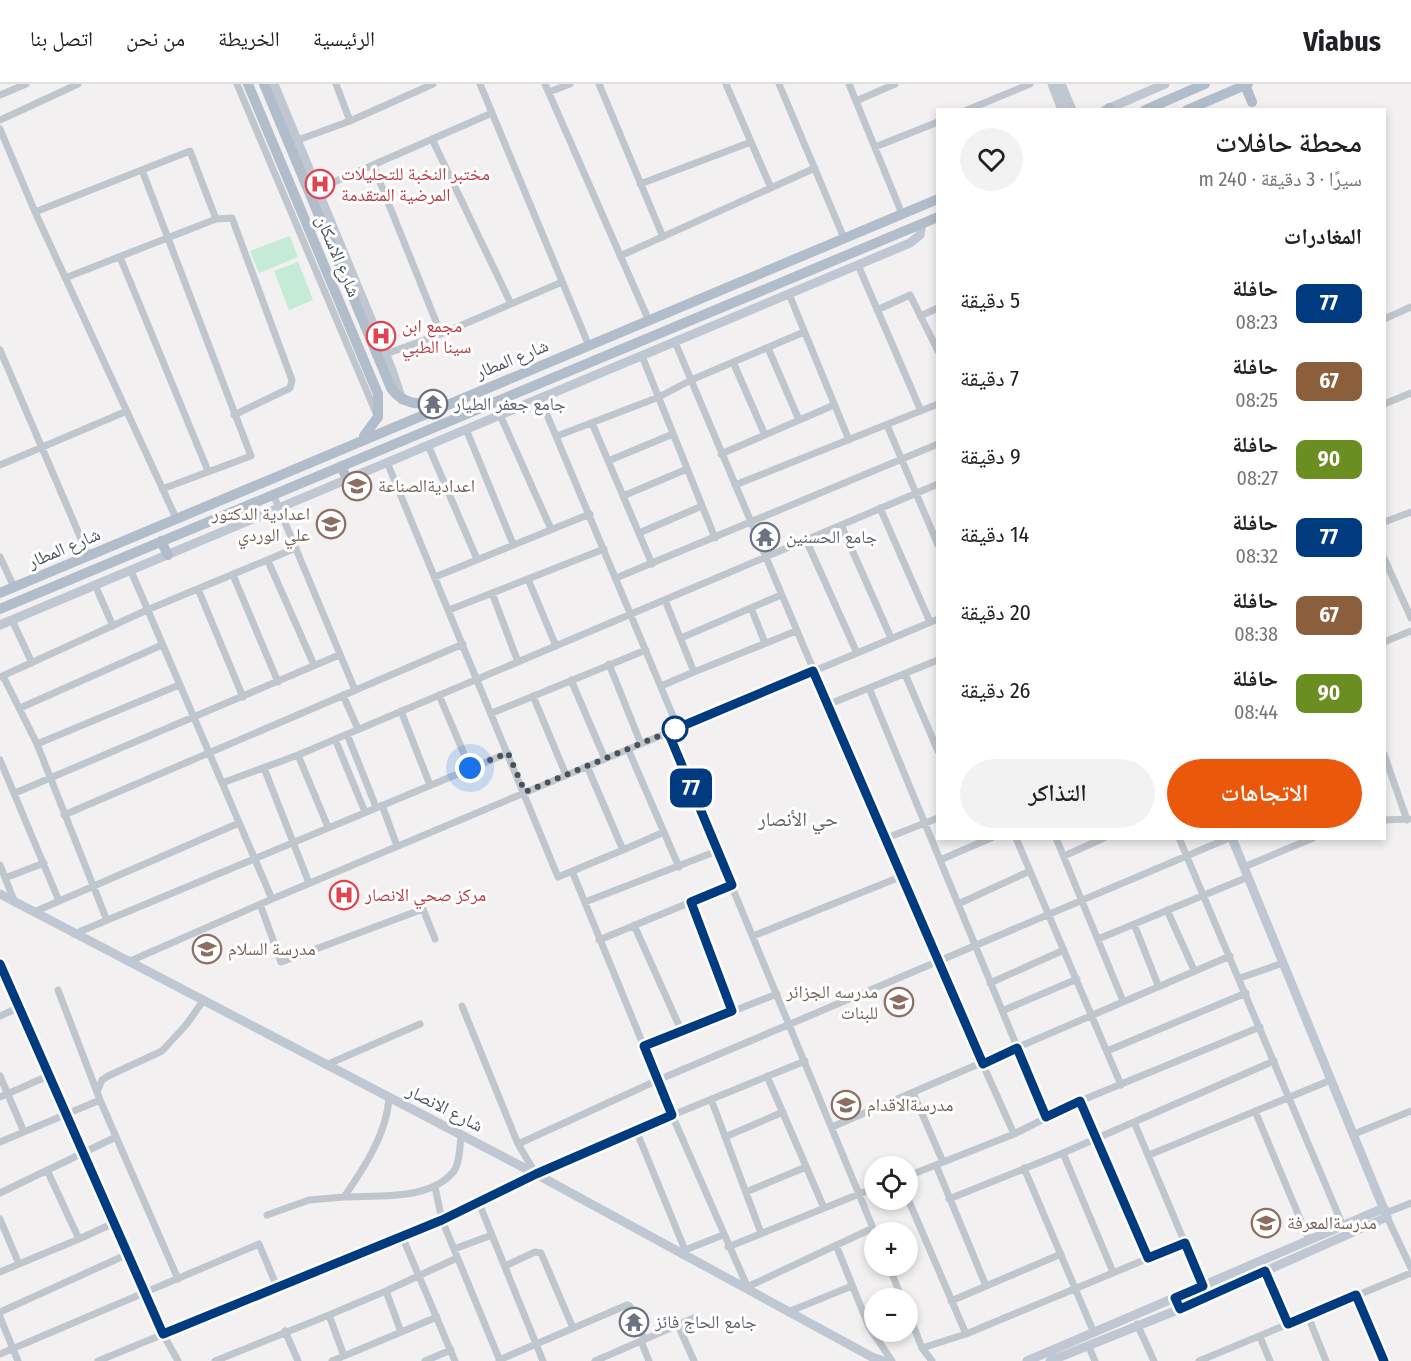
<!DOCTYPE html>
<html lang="ar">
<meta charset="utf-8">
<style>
:root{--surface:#fff;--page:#f2f2f2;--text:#202124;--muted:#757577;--line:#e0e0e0;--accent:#ea580c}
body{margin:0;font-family:"Fira Sans Condensed","Noto Naskh Arabic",sans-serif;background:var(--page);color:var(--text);direction:rtl;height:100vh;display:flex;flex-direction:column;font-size:22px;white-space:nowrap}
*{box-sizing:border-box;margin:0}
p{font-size:20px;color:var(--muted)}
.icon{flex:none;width:33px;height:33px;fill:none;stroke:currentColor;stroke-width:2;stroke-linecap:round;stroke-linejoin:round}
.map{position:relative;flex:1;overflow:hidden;direction:ltr}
.details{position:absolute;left:936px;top:24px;width:450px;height:732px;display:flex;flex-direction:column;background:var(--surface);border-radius:0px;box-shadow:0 3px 9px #0003;direction:rtl}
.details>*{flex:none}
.badge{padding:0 12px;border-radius:9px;font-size:21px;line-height:39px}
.tools{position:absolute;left:864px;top:1072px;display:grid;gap:12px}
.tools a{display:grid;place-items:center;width:54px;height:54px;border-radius:50%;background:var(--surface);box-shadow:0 3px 9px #0003;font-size:30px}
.you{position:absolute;width:30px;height:30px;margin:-15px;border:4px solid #fff;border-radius:50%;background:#1a73e8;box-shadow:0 0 0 9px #1a73e833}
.map>.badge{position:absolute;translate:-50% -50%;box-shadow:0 0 0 3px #fff}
h2{padding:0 24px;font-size:22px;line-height:54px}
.round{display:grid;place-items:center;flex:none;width:63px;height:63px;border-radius:32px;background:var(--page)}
.overview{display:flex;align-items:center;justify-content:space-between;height:102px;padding:0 24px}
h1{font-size:28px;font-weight:600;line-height:45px}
.primary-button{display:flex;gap:12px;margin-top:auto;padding:12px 24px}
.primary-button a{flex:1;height:69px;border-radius:36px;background:var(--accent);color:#fff;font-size:24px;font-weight:600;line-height:69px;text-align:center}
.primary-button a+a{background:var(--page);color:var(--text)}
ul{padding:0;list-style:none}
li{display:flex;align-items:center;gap:18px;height:78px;padding:0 24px}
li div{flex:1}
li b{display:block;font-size:22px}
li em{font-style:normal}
li .badge{min-width:66px;font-weight:700;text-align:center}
header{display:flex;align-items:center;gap:36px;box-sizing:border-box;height:84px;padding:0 30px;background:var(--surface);border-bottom:2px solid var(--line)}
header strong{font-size:28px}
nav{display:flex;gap:33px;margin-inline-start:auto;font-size:21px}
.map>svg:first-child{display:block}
.green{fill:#c3ebd6}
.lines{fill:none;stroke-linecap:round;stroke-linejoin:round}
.street{stroke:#bfc6cd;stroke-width:7}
.secondary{stroke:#bfc7d2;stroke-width:9}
.primary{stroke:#b2bdcc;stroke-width:10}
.line-casing{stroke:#fff;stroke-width:14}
.line{stroke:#003b80;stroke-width:9}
.walk{stroke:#49525c;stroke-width:6;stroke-dasharray:0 10.8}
.stop-dot{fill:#fff;stroke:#003b80;stroke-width:3}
.labels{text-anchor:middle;stroke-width:6;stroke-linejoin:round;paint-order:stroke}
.health-label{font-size:18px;fill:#be3a42;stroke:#fff;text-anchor:start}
.street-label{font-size:18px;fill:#49525c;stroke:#fff}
.worship-label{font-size:18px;fill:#5b616d;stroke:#fff;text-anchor:start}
.education-label{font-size:18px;fill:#785e54;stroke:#fff;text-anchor:start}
.neighbourhood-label{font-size:20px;fill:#5d6064;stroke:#fff}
</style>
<header>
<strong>Viabus</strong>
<nav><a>الرئيسية</a><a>الخريطة</a><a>من نحن</a><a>اتصل بنا</a></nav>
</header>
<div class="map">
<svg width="1411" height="1277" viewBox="0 0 1411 1277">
<rect width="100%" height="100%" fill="#f2f0f0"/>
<!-- green -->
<path class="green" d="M290,152L298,173L259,189L250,167Z
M298,178L313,216L289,226L274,187Z"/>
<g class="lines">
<!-- street -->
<path class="street" d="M237,0L376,329
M336,0L350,37
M480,0L589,262
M545,0L649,237
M599,0L663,153
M726,0L771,104
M779,0L844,154
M849,0L902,130
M549,8L570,0
M0,11L26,0
M856,17L895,0
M967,26L1030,0
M0,36L78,0
M0,45L35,128L176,434
M432,55L511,220
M298,56L350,37L433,0
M875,63L938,38
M373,81L441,250
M142,86L251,372L162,405
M640,100L751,58
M318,105L492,29
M35,128L190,67L216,135
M620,172L815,84
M120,173L208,387
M858,181L921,327
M65,194L216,135L232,134L292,296L290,304L234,331
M789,210L849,356
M877,226L910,211L938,267
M920,232L938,224
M1384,235L1411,223
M675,258L937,878L1014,1050
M768,264L799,336
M0,266L88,471
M386,270L441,250L562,198
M642,272L715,454
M733,278L765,351
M540,314L678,644
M1384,320L1411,309
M500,331L551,445
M592,339L652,480
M887,341L938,461
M466,345L513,460
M557,352L659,313L691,296L804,248
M428,361L477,475
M721,370L834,321
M608,377L673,350
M387,378L558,793L623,766
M0,381L127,327
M735,401L938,320
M273,410L355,606
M623,412L687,385
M880,424L930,538
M1384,438L1411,428
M841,441L891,554
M639,449L702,422
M806,456L857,569
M0,473L14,503
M1384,474L1411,534
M268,477L314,581
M131,487L272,815
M233,491L278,598
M435,493L590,430
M616,494L938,360
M528,495L556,562
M95,501L113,542
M198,505L243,613
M492,509L518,578
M751,524L765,559
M449,526L604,465
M12,536L32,579
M681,554L781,511
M1384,558L1411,547
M609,580L641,660
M694,588L796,547
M905,590L938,667
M3,592L37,660L106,834
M0,593L147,526L296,464
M571,596L605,675
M661,602L694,588L665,516
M869,604L1046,1033
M343,611L358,645
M439,611L470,684
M533,612L566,691
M827,621L938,576
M20,624L162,561
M401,627L430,701
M492,629L646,566
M668,648L875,1149
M347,650L376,723
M335,655L365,728
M37,660L179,601
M628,665L679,783
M1384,670L1407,736
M298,671L328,743
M0,676L59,817
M587,682L623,766L664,748
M264,684L309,799
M222,699L298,671L938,400
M15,709L339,571
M382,721L397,762
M64,731L463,560
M1384,736L1409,735
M1016,754L1121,1001
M1056,754L1123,917
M1179,754L1343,1142
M884,755L938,734
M1064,772L1104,754
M940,776L991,754
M0,781L15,819
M1244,783L1313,754
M572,787L672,1031L747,1202
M5,794L44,779
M585,818L717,767
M691,818L731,927
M260,820L281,878L423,825L435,855
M958,820L1030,787
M1167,826L1194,886
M34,828L239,739
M1134,840L1158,901
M634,841L681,946
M74,850L508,669
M753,852L900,793
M1098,855L1248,793
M599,856L732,801
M128,878L272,815L938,535
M0,880L163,1250L178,1277
M1240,894L1283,879
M990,899L1064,866
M58,906L100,1016L178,1195
M462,922L518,1060L536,1090
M1002,927L1077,895
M0,932L20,923
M644,962L777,910
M1107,967L1246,909
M326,981L420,940
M0,992L24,1048
M767,992L824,1124
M97,1008L102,996L108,992L162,967L186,941L203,917
M913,1009L943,1078
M0,1013L48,992
M711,1015L761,1149
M1080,1017L1147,1174
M1255,1027L1309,1156
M1134,1038L1203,1202
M832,1043L1230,872
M636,1046L685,1166L682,1171
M1354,1050L1411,1027
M725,1053L783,1028
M0,1058L100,1016
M518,1060L658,996L1229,754
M1063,1069L1113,1188
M1149,1071L1331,996
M936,1081L986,1202
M1024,1084L1094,1249
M908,1092L1014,1050L1080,1017L1260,943
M435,1103L442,1136L500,1277
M746,1108L806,1083
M0,1109L116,1053
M344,1113C378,1111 430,1117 454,1087C460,1078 460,1061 461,1050
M908,1115L966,1250
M949,1115L1063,1069L1274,977
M479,1119L543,1277
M1386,1129L1411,1119
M267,1131L309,1116L344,1113C364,1084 387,1049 389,1014
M1387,1133L1411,1184
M0,1135L19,1180L79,1155L47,1086
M402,1152L455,1277
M79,1155L114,1139
M836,1161L869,1243L892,1277
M728,1163L874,1104
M454,1165L492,1151
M685,1166L723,1151
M505,1182L535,1168L541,1169L573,1244
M889,1182L902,1215
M1265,1187L1288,1240
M0,1188L19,1180
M745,1204L873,1144
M386,1207L457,1174
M1356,1211L1384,1277
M951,1217L1061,1170
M0,1228L128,1170
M788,1228L852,1202
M908,1228L922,1264L932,1277
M1308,1232L1326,1277
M0,1233L18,1277
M1137,1240L1154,1277
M678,1241L694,1277
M285,1247L298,1277
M1260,1253L1270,1277
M641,1257L649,1277
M1088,1261L1095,1277
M922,1264L966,1250L1185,1159
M0,1270L259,1160L277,1203
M344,1272L329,1231L386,1207L401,1248
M499,1276L627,1221L630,1222L644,1255
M98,1277L442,1136L636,1046L805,977
M215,1277L329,1231
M332,1277L437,1233
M425,1277L451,1266
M595,1277L696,1233
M1199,1277L1411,1189"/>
<!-- secondary -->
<path class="secondary" d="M274,0L392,286L402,316
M1052,0L1062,26
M1061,0L1072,26
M1105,26L1165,0
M0,541L910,159L920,151L922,140
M0,810L536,1090L872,1273L884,1277
M1027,1277L1384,1124
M1050,1277L1180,1225L1387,1133L1232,754"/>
<!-- primary -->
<path class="primary" d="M248,0L378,310V333L364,352
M264,0L391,304C403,321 419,320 438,320
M1245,1L1252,18
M1109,24L1110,26
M1145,26L1205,0
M1187,26L1248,0
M341,382L347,395
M161,457L168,471
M0,509L938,115
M0,525L938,133"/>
</g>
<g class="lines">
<!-- line casing -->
<g class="line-casing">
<path id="line" d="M0,880L163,1250L442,1136L536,1090L672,1031L644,962L732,927L691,818L732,801L668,648L813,587L983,980L1017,964L1046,1033L1080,1017L1148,1174L1185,1159L1203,1202L1175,1214L1180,1225L1265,1187L1288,1240L1356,1211L1384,1277"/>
</g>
<!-- line -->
<use href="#line" class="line"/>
<!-- walk -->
<path class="walk" d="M470,684L508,669L525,708L678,644L675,645"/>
</g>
<!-- icons -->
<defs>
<g id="hospital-ring" transform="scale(1.5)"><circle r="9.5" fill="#fff" stroke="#e0444e" stroke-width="1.5"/><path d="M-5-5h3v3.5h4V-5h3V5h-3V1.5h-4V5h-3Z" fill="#e0444e"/></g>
<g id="temple-ring" transform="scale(1.5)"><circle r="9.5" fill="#fff" stroke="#6b7280" stroke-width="1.5"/><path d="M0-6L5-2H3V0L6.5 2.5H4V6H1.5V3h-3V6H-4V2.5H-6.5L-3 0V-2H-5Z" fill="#6b7280"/></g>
<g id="school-ring" transform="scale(1.5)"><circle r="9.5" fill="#fff" stroke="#8d6e63" stroke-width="1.5"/><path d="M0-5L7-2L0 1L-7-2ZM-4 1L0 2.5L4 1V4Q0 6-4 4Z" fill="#8d6e63"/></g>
</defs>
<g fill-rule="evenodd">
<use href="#hospital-ring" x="320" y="100"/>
<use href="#hospital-ring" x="381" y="252"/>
<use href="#temple-ring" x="433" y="320"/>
<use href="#school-ring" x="357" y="402"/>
<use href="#school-ring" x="331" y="440"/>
<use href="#temple-ring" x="765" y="453"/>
<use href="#hospital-ring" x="344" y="811"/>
<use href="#school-ring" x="207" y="865"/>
<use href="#school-ring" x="899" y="918"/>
<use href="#school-ring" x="846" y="1021"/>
<use href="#school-ring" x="1266" y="1139"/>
<use href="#temple-ring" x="634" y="1238"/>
</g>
<!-- markers -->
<circle class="stop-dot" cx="675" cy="645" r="12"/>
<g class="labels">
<!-- health labels -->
<g class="health-label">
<text x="341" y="96">مختبر النخبة للتحليلات<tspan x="341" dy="21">المرضية المتقدمة</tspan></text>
<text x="402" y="248">مجمع ابن<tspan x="402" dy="21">سينا الطبي</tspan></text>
<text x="365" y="817">مركز صحي الانصار</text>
</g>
<!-- street labels -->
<g class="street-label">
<text transform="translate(338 172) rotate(67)" y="6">شارع الاسكان</text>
<text transform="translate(512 275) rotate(-22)" y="6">شارع المطار</text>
<text transform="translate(64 464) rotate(-23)" y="6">شارع المطار</text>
<text transform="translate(445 1024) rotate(27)" y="6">شارع الانصار</text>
</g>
<!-- worship labels -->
<g class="worship-label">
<text x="454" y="326">جامع جعفر الطيار</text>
<text x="786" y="459">جامع الحسنين</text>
<text x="655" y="1244">جامع الحاج فائز</text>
</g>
<!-- education labels -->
<g class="education-label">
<text x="378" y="408">اعداديةالصناعة</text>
<text x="310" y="436" text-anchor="end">اعدادية الدكتور<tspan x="310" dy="21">علي الوردي</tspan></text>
<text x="228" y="871">مدرسة السلام</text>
<text x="878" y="914" text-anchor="end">مدرسه الجزائر<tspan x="878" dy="21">للبنات</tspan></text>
<text x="867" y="1027">مدرسةالاقدام</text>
<text x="1287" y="1145">مدرسةالمعرفة</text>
</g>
<!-- neighbourhood labels -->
<g class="neighbourhood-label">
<text x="798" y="742">حي الأنصار</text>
</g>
</g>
</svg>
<div class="tools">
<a><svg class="icon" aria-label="locate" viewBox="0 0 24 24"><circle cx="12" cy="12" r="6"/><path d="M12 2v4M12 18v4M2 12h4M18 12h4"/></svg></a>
<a>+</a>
<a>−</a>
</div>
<div class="you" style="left:470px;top:684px"></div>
<b class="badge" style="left:691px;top:704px;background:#003b80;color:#fff">77</b>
<section class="details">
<div class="overview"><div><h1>محطة حافلات</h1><p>سيرًا · 3 دقيقة · 240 m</p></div><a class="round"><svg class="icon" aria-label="heart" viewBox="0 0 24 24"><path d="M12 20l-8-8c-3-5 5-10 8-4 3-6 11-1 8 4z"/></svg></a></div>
<h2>المغادرات</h2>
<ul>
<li><span class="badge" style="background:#003b80;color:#fff">77</span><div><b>حافلة</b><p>08:23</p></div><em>5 دقيقة</em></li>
<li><span class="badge" style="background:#8b5e3c;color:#fff">67</span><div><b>حافلة</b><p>08:25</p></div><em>7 دقيقة</em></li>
<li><span class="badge" style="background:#6b8e23;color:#fff">90</span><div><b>حافلة</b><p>08:27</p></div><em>9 دقيقة</em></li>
<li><span class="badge" style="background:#003b80;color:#fff">77</span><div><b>حافلة</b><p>08:32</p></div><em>14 دقيقة</em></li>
<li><span class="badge" style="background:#8b5e3c;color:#fff">67</span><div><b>حافلة</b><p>08:38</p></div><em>20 دقيقة</em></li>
<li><span class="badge" style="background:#6b8e23;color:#fff">90</span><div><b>حافلة</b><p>08:44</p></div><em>26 دقيقة</em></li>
</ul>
<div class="primary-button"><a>الاتجاهات</a><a>التذاكر</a></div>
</section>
</div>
